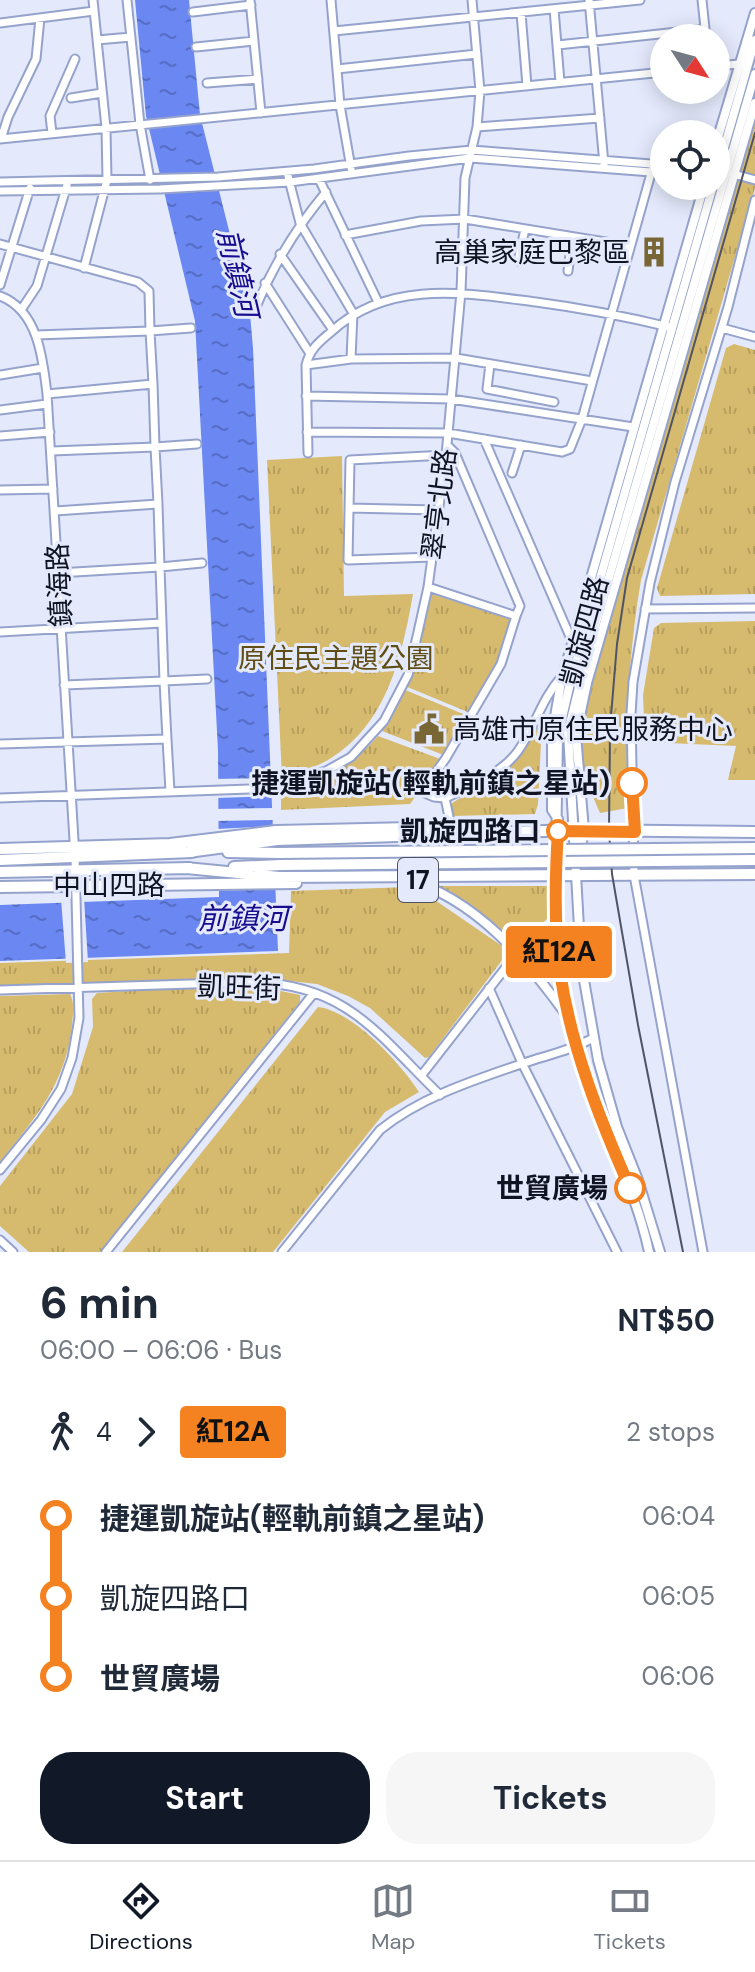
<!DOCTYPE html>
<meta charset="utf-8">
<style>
:root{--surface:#fff;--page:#f6f6f7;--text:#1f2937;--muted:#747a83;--line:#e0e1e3;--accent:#111827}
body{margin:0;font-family:"DM Sans","Noto Sans TC",sans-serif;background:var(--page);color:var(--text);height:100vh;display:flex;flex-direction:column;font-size:30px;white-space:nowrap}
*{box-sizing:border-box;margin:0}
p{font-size:26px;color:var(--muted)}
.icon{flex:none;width:44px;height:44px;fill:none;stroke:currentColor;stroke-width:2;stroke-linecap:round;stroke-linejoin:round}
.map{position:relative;height:1252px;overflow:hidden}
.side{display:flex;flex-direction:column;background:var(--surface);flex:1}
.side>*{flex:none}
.badge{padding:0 16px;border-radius:6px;font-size:28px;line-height:52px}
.needle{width:52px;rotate:126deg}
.fabs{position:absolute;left:650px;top:24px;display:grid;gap:16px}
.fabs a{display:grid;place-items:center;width:80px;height:80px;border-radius:50%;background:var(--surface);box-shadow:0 4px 20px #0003;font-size:40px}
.map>.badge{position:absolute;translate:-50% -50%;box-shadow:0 0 0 4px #fff}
.legs{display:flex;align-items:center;gap:12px;height:88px;padding:0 40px;font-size:26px}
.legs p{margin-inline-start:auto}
.summary{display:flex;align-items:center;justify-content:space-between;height:136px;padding:0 40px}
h1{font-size:44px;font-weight:700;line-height:60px}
.action{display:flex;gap:16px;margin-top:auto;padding:16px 40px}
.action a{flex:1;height:92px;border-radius:32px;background:var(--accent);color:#fff;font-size:32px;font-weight:700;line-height:92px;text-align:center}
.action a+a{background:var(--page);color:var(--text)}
ul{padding:0 40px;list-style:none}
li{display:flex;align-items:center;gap:28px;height:80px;font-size:30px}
li i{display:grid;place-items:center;width:12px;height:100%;margin:0 10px;background:currentColor}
li i::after{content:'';width:20px;height:20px;margin:-10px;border:6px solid;border-radius:50%;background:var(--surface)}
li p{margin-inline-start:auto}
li:first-child i{background:linear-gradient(#0000 50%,currentColor 0)}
li:last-child i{background:linear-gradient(currentColor 50%,#0000 0)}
.dock{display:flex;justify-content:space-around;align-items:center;height:112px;border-top:2px solid var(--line);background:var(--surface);font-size:22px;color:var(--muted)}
.dock a{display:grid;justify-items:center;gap:4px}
.dock .active{color:var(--accent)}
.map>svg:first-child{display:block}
.grass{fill:url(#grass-tufts)}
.water{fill:url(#water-ripples)}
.pier{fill:#e4eafc}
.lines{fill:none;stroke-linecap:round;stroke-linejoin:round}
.minor-casing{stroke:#95a3cc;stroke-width:11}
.tertiary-casing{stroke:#95a3cc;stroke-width:12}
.primary-casing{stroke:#95a3cc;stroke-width:14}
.minor{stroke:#fff;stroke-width:7}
.tertiary{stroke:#fff;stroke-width:8}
.primary{stroke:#fff;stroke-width:10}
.tram{stroke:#505464;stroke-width:2}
.primary-bridge-casing{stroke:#95a3cc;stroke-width:14;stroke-linecap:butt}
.primary-bridge{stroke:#fff;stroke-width:10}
.line-1-casing{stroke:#fff;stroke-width:18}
.line-1{stroke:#f58220;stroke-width:12}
.stop-1-dot{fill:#fff;stroke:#f58220;stroke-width:4}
.labels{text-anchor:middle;stroke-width:6;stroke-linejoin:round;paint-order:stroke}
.shield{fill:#e4eafc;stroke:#4f5463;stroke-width:2}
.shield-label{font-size:26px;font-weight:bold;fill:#0f1322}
.poi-label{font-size:28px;fill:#0f1322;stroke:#e4eafc;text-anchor:end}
.street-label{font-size:28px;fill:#0f1322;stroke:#e4eafc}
.park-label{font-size:28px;fill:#604e15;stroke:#e4eafc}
.stop-label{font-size:28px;font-weight:bold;fill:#0f1322;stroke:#e4eafc;text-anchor:end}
.water-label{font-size:30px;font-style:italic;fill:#170d8f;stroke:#e4eafc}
</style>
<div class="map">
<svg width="755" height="1252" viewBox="0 0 755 1252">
<defs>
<pattern id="grass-tufts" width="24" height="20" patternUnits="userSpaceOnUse" patternTransform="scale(2)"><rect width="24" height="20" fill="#d6ba6e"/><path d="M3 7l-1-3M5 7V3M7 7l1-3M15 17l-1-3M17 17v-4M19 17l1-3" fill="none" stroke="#b69f5f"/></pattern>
<pattern id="water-ripples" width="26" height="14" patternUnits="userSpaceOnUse" patternTransform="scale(2)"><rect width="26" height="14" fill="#6a87f2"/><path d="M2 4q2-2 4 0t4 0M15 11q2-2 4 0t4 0" fill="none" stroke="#566dc4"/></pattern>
</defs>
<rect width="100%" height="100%" fill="#e4eafc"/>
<!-- grass -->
<path class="grass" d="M755,112V188L641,580C628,657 625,730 628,808L600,813C590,790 578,760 580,734C582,718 587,701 590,684Z
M734,344L755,350V594L660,596L657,588L726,348Z
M342,456L344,596L413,594C402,656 387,725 328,760C314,768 297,772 282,778L267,460Z
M429,593L511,619L498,663L470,713L405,686Z
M755,621V780H728L736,746L645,742L643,695L654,628L661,623Z
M403,689L468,716L446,756L382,731Z
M536,721L542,722L538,804L535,814L453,816L450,812L451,804C461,796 474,793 485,786C510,770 523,747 536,721Z
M378,736L443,760L410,804L281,810V789C326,778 347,771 378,736Z
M439,886H548L549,917L520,945L469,904Z
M409,887L429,896L502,946L506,955L429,1057L425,1058L370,1008L348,996L317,984L262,978L0,987V963L289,953L291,891Z
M163,989H271L300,995V1002L100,1252H29L0,1226V1186L72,1094L93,1027L92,999L97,993Z
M70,994C75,1004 73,1014 72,1025C66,1084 35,1118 0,1162V996Z
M318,1007C353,1011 401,1064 419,1092L385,1112L273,1252H122Z"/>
<!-- water -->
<path class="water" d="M135,0H189L200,115L250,314L253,348L278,951L0,961V905L219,897L218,750L195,321L146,116Z"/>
<!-- pier -->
<path class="pier" d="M274,778L275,796L215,798L214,779Z
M277,808V820L214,821V809Z
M276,826L278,889L216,891V829Z
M84,898L88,962L66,963L61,899Z"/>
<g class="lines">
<!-- minor casing -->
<g class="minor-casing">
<path id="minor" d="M127,0L140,124L150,180
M250,0L261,113
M331,0L340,105L351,168
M589,0L604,164
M702,0L706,38
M554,9L560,82
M193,12L251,5
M521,13L527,86
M0,23L94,11
M334,31L640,0
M97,40L131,37
M558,45L705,29
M196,47L254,41
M716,66L739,64
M337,69L477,54
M207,83L258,79
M71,98L102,93
M477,127L600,118
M52,133L50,116L75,59
M0,139L664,72
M1,139L8,117L36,59L40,18
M287,172L300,223L353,313
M730,173L755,180
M319,179L378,302
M0,182L218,177L314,169L409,156L472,150L664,165
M0,191L160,189L290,182L470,158L664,173
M345,235L421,221L465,219L630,246
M0,244L138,282L149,291L150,331L36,335
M280,254L333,330
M518,261L525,229
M84,268L107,180L106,128L93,0
M568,271L572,237
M265,283L309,352
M0,285L30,188
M0,296C38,310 43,359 47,394L75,857L79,1018L72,1058L61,1089L41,1120L0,1170
M21,310L37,286L67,185
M254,312C272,267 295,229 326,192
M722,328L755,337
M351,359L353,313
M490,364L487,389L554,402
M306,365L351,359L456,358L592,381
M0,375L43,368
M47,394L153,384L150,331L191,328
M306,396L451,399L633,427
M0,410L47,404
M307,432L448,433L562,452L570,449L582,419L652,170
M0,436L50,432
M484,439L572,641
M447,445L455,453L520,606L516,616
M52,451L155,447L153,384
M308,453L306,365C310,349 319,342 331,332C388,279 465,293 536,302C581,308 624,316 669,327
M512,473L521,445
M0,490L53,489
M349,508L437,510
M55,511L158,504L155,447L197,444
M432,557L348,560L350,460L446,455
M58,573L160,567L158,504
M428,587L516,616L501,664L446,758L422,792L434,797L445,798L451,826
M645,609L755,608
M0,632L162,623L160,567L202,563
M64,685L164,681L162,623
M167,739L170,791
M0,744L167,739L164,681L207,679
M0,798L276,788L326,771L351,757L384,721L408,675L418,632L428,587L446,455L461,292L465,178L477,127L480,91L472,0
M445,798C470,787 501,774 518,751C535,727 541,700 562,676
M489,988L522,1063L617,1252
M0,990L254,982C348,985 379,1036 440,1095
M421,1076L507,966L556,921
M0,1240L13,1252
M106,1252L314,993
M282,1252L380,1130C421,1097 474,1080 524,1063C548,1055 572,1050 593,1038
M703,1252L634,875L631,714L633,682L650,583L675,482L728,307L755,200"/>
</g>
<!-- tertiary casing -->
<g class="tertiary-casing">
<path id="tertiary" d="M716,144L755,13
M716,176L755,40
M558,819L552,810V734L561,682L704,186
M580,853L584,830L576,735L587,683L755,103
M556,854L558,735L570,683L713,186
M556,871C557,888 555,904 556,921C558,972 570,1023 585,1072C604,1133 636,1190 649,1252
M404,878C477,899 528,961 570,1020
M660,1252L638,1180L617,1127L598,1060L581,963L568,732L590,643L755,74"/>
</g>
<!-- primary casing -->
<g class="primary-casing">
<path id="primary" d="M0,849L170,844L276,831L501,826
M188,852L277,840L573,830L755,832
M228,852L278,853
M0,860L192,852
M234,867L281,865
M186,868L279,877L755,874
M0,872L190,868
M0,887L296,883"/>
</g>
<!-- minor -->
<use href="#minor" class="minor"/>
<!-- tertiary -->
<use href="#tertiary" class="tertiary"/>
<!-- primary -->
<use href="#primary" class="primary"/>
<!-- tram -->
<path class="tram" d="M683,1252L638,1025L612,874L609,831L610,728L617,644L627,578L755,133"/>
<!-- primary-bridge casing -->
<g class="primary-bridge-casing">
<path id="primary-bridge" d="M278,853L755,848
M281,865L755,860"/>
</g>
<!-- primary-bridge -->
<use href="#primary-bridge" class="primary-bridge"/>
</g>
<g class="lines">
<!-- line-1 casing -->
<g class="line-1-casing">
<path id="line-1" d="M630,1188C600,1120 571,1047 560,972C554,926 555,878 558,831L635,832L632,783"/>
</g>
<!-- line-1 -->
<use href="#line-1" class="line-1"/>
</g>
<!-- icons -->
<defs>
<g id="building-bare" transform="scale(2.4)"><path d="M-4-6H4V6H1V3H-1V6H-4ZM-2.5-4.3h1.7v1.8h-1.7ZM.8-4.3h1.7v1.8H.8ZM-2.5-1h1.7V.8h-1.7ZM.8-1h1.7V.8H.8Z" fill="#786635" stroke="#e4eafc" stroke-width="2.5" paint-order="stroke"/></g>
<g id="civic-bare" transform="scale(2.4)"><path d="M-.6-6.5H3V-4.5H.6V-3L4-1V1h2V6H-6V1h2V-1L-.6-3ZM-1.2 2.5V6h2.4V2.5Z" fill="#786635" stroke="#e4eafc" stroke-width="2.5" paint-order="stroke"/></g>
</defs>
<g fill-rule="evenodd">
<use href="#building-bare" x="654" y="252"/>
<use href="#civic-bare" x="429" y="729"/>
</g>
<!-- markers -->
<g class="stop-1-dot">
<circle cx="632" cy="783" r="14"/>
<circle cx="558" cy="831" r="10"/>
<circle cx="630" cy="1188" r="14"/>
</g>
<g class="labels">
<!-- shield labels -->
<rect class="shield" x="398" y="858" width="40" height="44" rx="6"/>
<g class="shield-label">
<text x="418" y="889">17</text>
</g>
<!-- poi labels -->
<g class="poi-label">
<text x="630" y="262">高巢家庭巴黎區</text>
<text x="453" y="739" text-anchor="start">高雄市原住民服務中心</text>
</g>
<!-- street labels -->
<g class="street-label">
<text transform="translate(439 504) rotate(-83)" y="10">翠亨北路</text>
<text transform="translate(59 585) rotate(-93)" y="10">鎮海路</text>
<text transform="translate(584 631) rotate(-75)" y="10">凱旋四路</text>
<text x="109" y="895">中山四路</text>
<text transform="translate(239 987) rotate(2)" y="10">凱旺街</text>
</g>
<!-- park labels -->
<g class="park-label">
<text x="336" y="668">原住民主題公園</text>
</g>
<!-- stop labels -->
<g class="stop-label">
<text x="610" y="793">捷運凱旋站(輕軌前鎮之星站)</text>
<text x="540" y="841">凱旋四路口</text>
<text x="608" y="1198">世貿廣場</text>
</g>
<!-- water labels -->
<g class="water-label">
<text transform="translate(237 273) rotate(77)" y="10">前鎮河</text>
<text x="243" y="929">前鎮河</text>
</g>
</g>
</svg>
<div class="fabs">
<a><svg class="needle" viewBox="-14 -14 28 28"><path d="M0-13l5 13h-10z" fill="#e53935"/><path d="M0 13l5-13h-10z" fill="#747a83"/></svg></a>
<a><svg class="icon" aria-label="locate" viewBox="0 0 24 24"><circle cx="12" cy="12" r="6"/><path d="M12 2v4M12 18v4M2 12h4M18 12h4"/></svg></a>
</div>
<b class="badge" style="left:559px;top:952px;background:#f58220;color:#111">紅12A</b>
</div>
<section class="side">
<div class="summary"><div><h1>6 min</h1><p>06:00 – 06:06 · Bus</p></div><b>NT$50</b></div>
<div class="legs"><svg class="icon" aria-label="walk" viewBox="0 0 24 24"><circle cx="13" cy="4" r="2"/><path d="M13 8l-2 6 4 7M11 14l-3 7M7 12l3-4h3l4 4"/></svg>4<svg class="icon" aria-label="forward" viewBox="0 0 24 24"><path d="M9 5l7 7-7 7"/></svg><b class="badge" style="background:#f58220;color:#111">紅12A</b><p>2 stops</p></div>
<ul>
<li><i style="color:#f58220"></i><b>捷運凱旋站(輕軌前鎮之星站)</b><p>06:04</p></li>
<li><i style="color:#f58220"></i><span>凱旋四路口</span><p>06:05</p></li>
<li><i style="color:#f58220"></i><b>世貿廣場</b><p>06:06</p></li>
</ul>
<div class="action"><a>Start</a><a>Tickets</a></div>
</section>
<nav class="dock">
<a class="active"><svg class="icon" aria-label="directions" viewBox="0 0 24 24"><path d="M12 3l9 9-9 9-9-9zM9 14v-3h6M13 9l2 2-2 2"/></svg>Directions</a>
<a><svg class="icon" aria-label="map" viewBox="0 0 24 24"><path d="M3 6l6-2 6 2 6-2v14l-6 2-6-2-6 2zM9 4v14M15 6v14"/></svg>Map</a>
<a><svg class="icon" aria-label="tickets" viewBox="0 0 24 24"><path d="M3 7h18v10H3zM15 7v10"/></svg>Tickets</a>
</nav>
